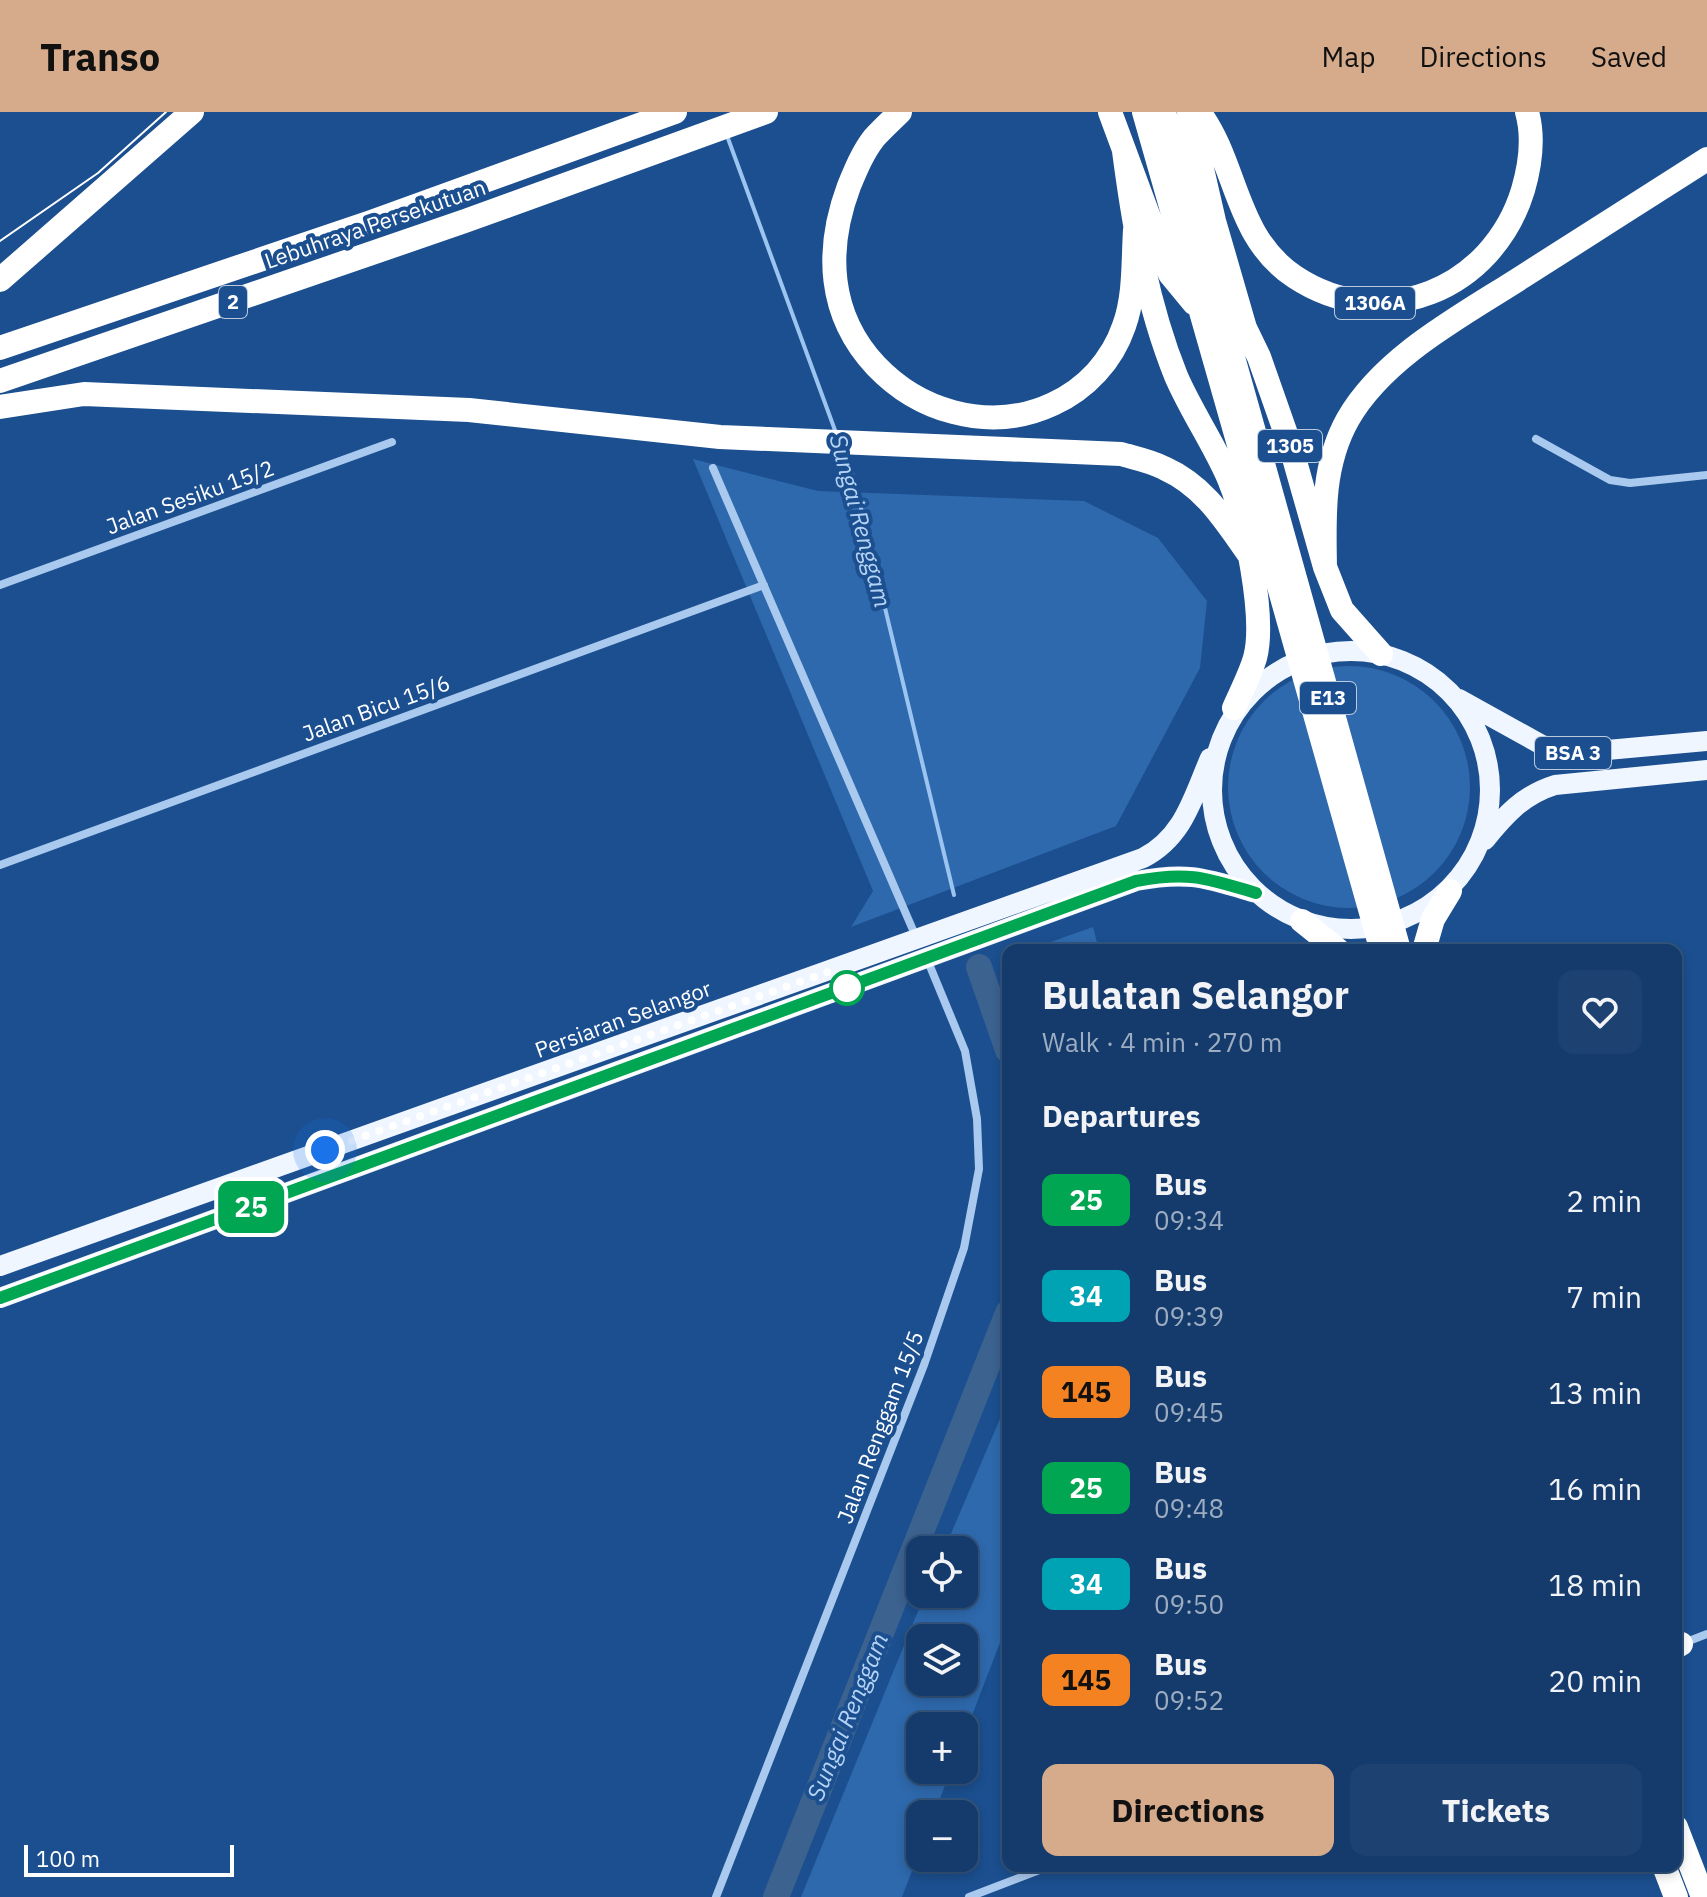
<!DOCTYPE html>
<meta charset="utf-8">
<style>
:root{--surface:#143b6b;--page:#1d4271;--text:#f1f3f6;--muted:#9dadc1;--line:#33557e;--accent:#d6ab8b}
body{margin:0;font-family:"IBM Plex Sans",sans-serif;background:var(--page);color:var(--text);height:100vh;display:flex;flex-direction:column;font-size:30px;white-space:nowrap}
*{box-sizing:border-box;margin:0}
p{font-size:26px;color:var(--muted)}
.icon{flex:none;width:44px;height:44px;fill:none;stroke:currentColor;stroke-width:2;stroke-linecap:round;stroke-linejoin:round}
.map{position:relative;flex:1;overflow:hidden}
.drawer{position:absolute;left:1002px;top:832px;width:680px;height:928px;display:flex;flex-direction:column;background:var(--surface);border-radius:16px;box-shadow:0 4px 12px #0003,0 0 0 2px var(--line)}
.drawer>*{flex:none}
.badge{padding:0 16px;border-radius:12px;font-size:28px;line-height:52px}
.fabs{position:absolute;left:906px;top:1424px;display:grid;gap:16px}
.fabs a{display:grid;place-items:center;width:72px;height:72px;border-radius:16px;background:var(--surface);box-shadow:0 4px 12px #0003,0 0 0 2px var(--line);font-size:40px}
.scale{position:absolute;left:24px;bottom:20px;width:210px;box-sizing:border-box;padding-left:8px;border:4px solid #fff;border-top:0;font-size:22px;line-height:28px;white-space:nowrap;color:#fff;-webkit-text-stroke:6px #1b4f8f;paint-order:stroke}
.you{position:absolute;width:40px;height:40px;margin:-20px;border:6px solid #fff;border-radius:50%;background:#1a73e8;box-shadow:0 0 0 12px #1a73e833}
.map>.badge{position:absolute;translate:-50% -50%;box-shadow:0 0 0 4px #fff}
h2{padding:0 40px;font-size:30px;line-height:72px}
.round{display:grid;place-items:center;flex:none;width:84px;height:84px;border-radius:16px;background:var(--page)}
.head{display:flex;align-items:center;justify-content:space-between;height:136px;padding:0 40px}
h1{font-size:38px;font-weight:700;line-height:60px}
.action{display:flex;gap:16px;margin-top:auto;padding:16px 40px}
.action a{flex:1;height:92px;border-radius:16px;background:var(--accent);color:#111;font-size:32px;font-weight:700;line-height:92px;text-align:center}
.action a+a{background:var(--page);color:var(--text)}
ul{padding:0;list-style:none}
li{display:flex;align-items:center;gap:24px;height:96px;padding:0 40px}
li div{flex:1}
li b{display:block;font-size:30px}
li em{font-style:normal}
li .badge{min-width:88px;font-weight:700;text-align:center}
header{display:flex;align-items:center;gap:48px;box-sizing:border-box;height:112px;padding:0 40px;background:var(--accent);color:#111}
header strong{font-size:38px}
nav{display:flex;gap:44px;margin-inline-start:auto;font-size:28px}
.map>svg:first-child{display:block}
.green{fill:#2e69ad;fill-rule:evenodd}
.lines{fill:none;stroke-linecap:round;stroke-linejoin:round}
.stream{stroke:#9cc4f0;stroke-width:4}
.river{stroke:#3c6290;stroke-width:26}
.street{stroke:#a9c9ee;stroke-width:8}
.primary{stroke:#f0f6ff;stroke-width:20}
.highway{stroke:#fff;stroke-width:24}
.tram{stroke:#fff;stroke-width:2}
.highway-bridge{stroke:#fff;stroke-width:24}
.line-casing{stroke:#fff;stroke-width:18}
.line{stroke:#00a651;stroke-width:12}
.walk{stroke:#fff;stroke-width:8;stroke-dasharray:0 14.4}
.stop-dot{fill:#fff;stroke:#00a651;stroke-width:4}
.labels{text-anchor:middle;stroke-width:8;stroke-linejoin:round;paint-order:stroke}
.shield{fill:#1b4f8f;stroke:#bbcadd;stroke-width:2}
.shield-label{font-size:20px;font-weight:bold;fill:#fff}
.street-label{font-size:22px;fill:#fff;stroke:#1b4f8f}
.water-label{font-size:24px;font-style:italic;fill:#b5d3f5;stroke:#1b4f8f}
</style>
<header>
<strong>Transo</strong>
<nav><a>Map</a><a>Directions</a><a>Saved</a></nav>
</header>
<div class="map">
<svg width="1707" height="1785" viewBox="0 0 1707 1785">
<rect width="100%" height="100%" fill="#1b4f8f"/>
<!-- green -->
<path class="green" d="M693,347L818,379L1084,389L1158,426L1207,489L1200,556L1116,714L851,815L873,779Z
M1228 675a121 121 0 1 1 242 0a121 121 0 1 1-242 0Z
M1093,815L1099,838H1028Z
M1008,1288V1510L964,1624V1614H920V1658H951L934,1702H920V1738L902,1785H801L925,1482H964V1438H944ZM920,1526H964V1570H920Z"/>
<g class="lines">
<!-- stream -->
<path class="stream" d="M726,21L836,321
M844,340L854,367L954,783"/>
<!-- river -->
<path class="river" d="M979,855L1008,938
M776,1785L1008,1201"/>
<!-- street -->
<path class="street" d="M1536,327L1610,368L1630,371L1707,363
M713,356L916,825
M0,473L392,330
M0,753L764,473
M1681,1532L1707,1522
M716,1785L924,1253L964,1136L979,1057L977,1007L965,939L927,847
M969,1785L1050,1754"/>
<!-- primary -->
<path class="primary" d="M1212 678a139 139 0 1 1 278 0a139 139 0 1 1-278 0Z
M1459,587L1542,633L1574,641L1707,629
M1485,728C1505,703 1523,683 1555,673L1707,658
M0,1154L1143,746C1184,725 1193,685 1210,646
M0,1186L1136,769C1189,759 1205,766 1256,781"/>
<!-- highway -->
<path class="highway" d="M900,0C891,9 882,17 874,26C863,40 856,57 849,74C825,138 828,203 876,254C898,277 922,292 953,300C987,309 1021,307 1053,292C1086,277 1112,249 1124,214C1135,184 1133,150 1135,118
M1110,0L1170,162L1194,191
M1144,0L1241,340
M1164,0L1258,334
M1189,0L1214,109L1245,216L1259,245L1292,339L1325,455L1342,498L1381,542
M1199,0C1238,52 1234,125 1295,165C1383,223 1493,177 1523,78C1530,54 1534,25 1527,0
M1124,39C1134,115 1147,192 1176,264C1191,299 1214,332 1229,367C1245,405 1266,506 1255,546C1250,563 1241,580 1234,596
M0,168L192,0
M0,236L371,110L675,0
M0,269L465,109L766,0
M0,295L84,282L469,298L720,325L1121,342C1135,346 1151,349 1164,356C1204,374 1224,407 1248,441
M1325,455C1324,404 1322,353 1348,307C1384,244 1463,203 1522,165C1584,126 1645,86 1707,47
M1302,809L1338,838
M1424,838L1433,807L1450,779
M1676,1535L1681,1532
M1676,1715L1703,1785
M1664,1754L1676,1785"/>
<!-- tram -->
<path class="tram" d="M0,129L98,61L166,0"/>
<!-- highway-bridge -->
<path class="highway-bridge" d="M1258,334L1399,838
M1241,340L1381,836"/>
</g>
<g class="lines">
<!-- line casing -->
<g class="line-casing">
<path id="line" d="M0,1186L1136,769C1189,759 1206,766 1256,781"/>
</g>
<!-- line -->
<use href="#line" class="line"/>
<!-- walk -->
<path class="walk" d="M325,1038L828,860L847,876"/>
</g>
<!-- markers -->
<circle class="stop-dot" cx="847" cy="876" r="16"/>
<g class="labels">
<!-- shield labels -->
<g class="shield">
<rect x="219" y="174" width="28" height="32" rx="6"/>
<rect x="1335" y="175" width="80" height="32" rx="6"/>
<rect x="1258" y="318" width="64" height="32" rx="6"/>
<rect x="1300" y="570" width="56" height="32" rx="6"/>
<rect x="1535" y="625" width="76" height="32" rx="6"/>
</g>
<g class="shield-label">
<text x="233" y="197">2</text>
<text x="1375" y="198">1306A</text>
<text x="1290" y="341">1305</text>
<text x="1328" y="593">E13</text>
<text x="1573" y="648">BSA 3</text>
</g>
<!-- street labels -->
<g class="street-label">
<text transform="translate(375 112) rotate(-19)" y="8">Lebuhraya Persekutuan</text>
<text transform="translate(190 385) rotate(-20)" y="8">Jalan Sesiku 15/2</text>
<text transform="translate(376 596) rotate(-20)" y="8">Jalan Bicu 15/6</text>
<text transform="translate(623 907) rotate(-20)" y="8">Persiaran Selangor</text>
<text transform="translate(880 1315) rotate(-69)" y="8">Jalan Renggam 15/5</text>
</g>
<!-- water labels -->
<g class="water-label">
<text transform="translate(860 409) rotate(75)" y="8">Sungai Renggam</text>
<text transform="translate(848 1605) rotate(-68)" y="8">Sungai Renggam</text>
</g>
</g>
</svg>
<div class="fabs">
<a><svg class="icon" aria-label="locate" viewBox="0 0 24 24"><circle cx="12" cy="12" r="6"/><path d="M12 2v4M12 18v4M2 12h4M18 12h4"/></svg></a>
<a><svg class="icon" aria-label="layers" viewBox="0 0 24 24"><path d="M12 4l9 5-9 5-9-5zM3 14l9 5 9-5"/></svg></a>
<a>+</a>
<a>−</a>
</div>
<div class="scale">100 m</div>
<div class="you" style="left:325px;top:1038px"></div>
<b class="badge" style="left:251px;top:1095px;background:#00a651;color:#fff">25</b>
<section class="drawer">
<div class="head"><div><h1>Bulatan Selangor</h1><p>Walk · 4 min · 270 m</p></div><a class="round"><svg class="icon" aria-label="heart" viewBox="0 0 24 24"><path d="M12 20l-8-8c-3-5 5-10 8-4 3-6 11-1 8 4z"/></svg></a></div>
<h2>Departures</h2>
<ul>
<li><span class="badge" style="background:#00a651;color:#fff">25</span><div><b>Bus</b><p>09:34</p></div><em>2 min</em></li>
<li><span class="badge" style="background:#00a3b4;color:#fff">34</span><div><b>Bus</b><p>09:39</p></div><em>7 min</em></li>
<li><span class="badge" style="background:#f58220;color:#111">145</span><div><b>Bus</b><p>09:45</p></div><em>13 min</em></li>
<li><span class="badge" style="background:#00a651;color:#fff">25</span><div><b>Bus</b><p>09:48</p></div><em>16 min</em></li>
<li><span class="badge" style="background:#00a3b4;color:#fff">34</span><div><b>Bus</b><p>09:50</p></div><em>18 min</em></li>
<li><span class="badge" style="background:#f58220;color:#111">145</span><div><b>Bus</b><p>09:52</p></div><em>20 min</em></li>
</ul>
<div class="action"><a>Directions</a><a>Tickets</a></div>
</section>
</div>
